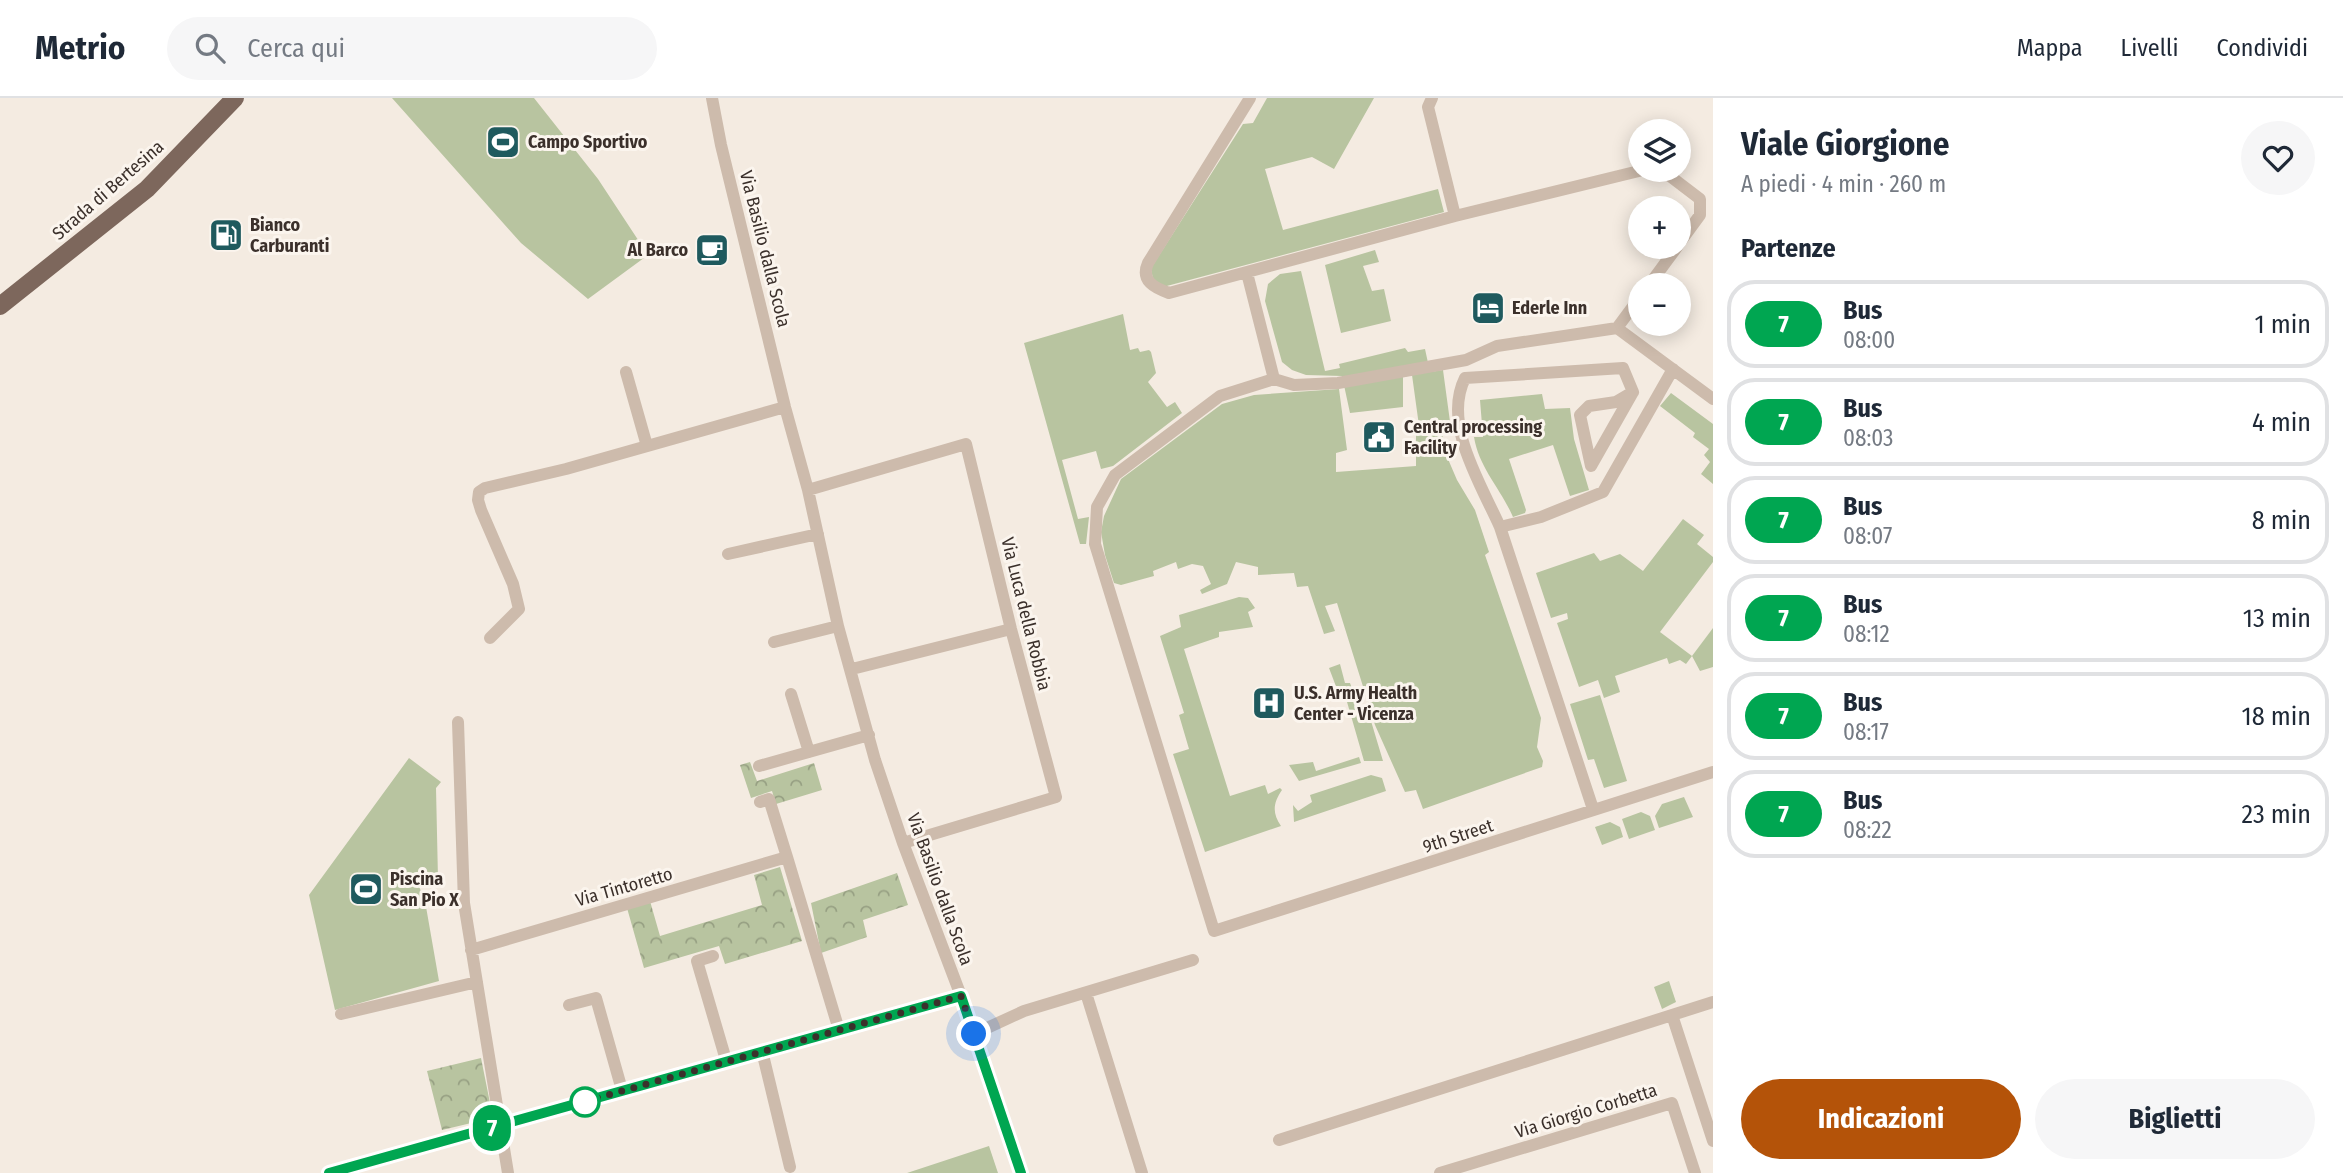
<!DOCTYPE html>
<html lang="it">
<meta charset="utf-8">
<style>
:root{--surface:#fff;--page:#f6f6f7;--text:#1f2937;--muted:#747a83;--line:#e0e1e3;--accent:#b45309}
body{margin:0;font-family:"Fira Sans Condensed",sans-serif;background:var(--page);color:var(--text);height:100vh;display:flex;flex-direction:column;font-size:26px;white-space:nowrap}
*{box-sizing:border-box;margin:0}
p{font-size:23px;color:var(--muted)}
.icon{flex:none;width:38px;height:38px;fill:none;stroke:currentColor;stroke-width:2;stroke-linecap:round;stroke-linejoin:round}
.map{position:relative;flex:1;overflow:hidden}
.panel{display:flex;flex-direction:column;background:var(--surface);width:630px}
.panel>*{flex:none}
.badge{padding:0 14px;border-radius:23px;font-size:24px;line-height:46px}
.tools{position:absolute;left:1628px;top:21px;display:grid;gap:14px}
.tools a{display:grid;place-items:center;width:63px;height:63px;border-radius:50%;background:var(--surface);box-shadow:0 4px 18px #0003;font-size:35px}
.you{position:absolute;width:35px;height:35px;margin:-18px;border:5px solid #fff;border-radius:50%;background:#1a73e8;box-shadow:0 0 0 10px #1a73e833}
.map>.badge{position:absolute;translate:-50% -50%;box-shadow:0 0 0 4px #fff}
h2{padding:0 28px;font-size:26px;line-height:63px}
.round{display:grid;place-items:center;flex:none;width:74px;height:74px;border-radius:37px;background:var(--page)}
.head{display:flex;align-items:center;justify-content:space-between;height:119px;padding:0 28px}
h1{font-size:33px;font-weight:700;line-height:52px}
.button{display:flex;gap:14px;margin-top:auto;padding:14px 28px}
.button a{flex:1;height:80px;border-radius:42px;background:var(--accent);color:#fff;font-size:28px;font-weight:700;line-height:80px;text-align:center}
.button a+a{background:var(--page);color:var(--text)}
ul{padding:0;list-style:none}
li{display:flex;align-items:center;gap:21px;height:88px;margin:0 14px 10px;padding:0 14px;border:4px solid var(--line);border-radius:28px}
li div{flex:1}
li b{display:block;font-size:26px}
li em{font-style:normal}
li .badge{min-width:77px;font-weight:700;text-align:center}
header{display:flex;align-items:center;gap:42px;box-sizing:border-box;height:98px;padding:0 35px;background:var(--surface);border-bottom:2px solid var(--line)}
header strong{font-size:33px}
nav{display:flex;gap:38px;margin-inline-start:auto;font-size:24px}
.search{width:490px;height:63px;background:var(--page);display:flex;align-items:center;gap:18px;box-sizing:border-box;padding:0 24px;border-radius:38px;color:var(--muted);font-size:26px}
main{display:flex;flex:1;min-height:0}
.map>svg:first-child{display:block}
.grass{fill:#b8c4a0}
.park{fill:url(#park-crowns)}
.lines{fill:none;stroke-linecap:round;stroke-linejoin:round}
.minor{stroke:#cdbbac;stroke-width:12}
.primary{stroke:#7d675c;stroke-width:18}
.line-casing{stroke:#fff;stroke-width:16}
.line{stroke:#00a651;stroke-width:10}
.walk{stroke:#3b302b;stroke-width:7;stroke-dasharray:0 12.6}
.stop-dot{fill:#fff;stroke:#00a651;stroke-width:3.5}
.labels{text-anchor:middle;stroke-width:6;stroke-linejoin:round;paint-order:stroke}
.poi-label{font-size:18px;font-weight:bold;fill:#3b302b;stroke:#fbf5ee;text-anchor:start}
.street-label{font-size:18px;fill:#3b302b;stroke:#fbf5ee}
</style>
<header>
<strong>Metrio</strong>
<div class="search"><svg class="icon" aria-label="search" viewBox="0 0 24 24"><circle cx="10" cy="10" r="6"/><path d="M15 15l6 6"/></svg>Cerca qui</div>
<nav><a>Mappa</a><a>Livelli</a><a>Condividi</a></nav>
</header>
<main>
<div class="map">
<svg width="1713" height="1075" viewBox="0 0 1713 1075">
<defs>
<pattern id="park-crowns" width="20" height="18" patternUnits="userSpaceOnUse" patternTransform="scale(1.75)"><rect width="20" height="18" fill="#b8c4a0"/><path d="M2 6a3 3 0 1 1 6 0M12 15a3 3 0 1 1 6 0" fill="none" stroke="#97a083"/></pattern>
</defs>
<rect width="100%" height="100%" fill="#f4ebe1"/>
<!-- grass -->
<path class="grass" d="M392,0H534L598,81L648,157L588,201L521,145Z
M1267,0H1374L1334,71L1312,59L1265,71L1283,132L1438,91L1444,114L1163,189L1153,182L1151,170L1243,26L1253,25Z
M1375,152L1379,164L1363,168L1372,193L1384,191L1391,223L1341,235L1325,167Z
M1301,173L1325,273L1340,270L1339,266L1405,250L1408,254L1425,251L1430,274L1443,272L1451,331L1420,335L1412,277L1403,279V309L1350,315L1342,278L1306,277L1292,272L1282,264L1265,203L1268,186L1280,176Z
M1123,216L1130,252L1138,250L1140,254L1149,252L1151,254L1156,275L1148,284L1167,309L1175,304L1182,315L1113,368L1101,371L1096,353L1062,362L1078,421L1089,419L1086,446H1080L1024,245Z
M1339,291L1347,352L1336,355V374L1416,368V337L1442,336L1448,361L1457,382L1475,412L1489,454L1485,457L1541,620L1537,649L1543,663L1542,669L1423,711L1416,692L1405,694L1375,627L1337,505L1325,508L1335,533L1324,536L1308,488L1297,489L1294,475L1258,477V469L1236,464L1227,486L1202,496L1200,492L1211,486L1203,468L1192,466L1178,471L1176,464L1153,473L1154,478L1121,487L1114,485L1105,457L1101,434L1104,418L1121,381L1222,306L1254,297Z
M1671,295L1713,326V386L1701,376L1710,364L1704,357L1709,351L1693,339L1695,335L1660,308Z
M1542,296L1545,311L1570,310L1574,341L1589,392L1570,398L1553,347L1509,361L1526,412L1525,415L1513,419C1501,391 1479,370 1474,339H1483L1480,302Z
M1683,421L1704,437L1697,446L1713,459V464L1660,534L1692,558L1713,530V569L1700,573L1692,558L1686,566L1680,562L1669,566L1667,560L1615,578L1620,594L1604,600L1598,582L1579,589L1557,525L1568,521L1567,515L1551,520L1536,475L1594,455L1600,463L1620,456L1643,473Z
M1239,499L1248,500L1255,510L1248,514L1253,529L1219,534V539L1184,551L1230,698L1265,687L1268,696L1280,690L1282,692C1273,705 1272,715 1281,728L1205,754L1173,656L1189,651L1179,617L1184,615L1160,538L1181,529L1179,517Z
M1340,566L1345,585H1350L1364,624L1371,623L1383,663H1364L1343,590L1337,591L1329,570Z
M1600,597L1627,683L1604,690L1594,661L1588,662L1570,606Z
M1359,659L1361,665L1299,683L1289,667L1313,664L1316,673Z
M409,660L441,684L436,690L438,781L418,786L425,803L439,883L335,912L309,797Z
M1371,677L1382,680L1386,693L1294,724L1293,707L1298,713L1312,704L1310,697Z
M1684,699L1693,719L1659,730L1655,718L1662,706Z
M1641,714L1650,718L1655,732L1629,741L1622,721Z
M1610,724L1620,729L1623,739L1602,747L1595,729Z
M1669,883L1676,904L1662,911L1654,889Z
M989,1048L998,1075H907Z"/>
<!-- park -->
<path class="park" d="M750,664L757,683L814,665L822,692L776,706L772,693L751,700L740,667Z
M780,769L802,843L725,866L719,848L644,870L627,810L650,803L660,838L762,807L754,777Z
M897,775L908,807L863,822L867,839L821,855L811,805Z
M481,960L492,1015L488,1021L442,1032L427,973Z"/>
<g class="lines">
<!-- minor -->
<path class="minor" d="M712,0L721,47L785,309L808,392L838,528L875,662L903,745L961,898L1021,1075
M1250,0L1148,165C1140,183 1155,190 1169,195L1455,118L1643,72
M1432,0L1428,9L1455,118
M1662,72L1700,101V117L1678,147
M1247,175L1274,281
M1649,187L1677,149
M1640,199L1617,230L1497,248L1466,262L1338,285L1294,287L1274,281L1220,298L1115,377L1097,409L1095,446L1214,833L1713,674
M1617,230L1713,301
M626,274L647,348
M808,392L966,346L1011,531L1056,699L903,745
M1500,429C1481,386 1442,326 1465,280L1623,270L1633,294L1616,304L1589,308L1580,317L1591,368L1633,294
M728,456L818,436
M490,540L519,511L513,486L481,412L478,402L479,394L485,390L566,371L785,309
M774,544L838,528
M852,571L1011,531
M791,596L809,654
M458,624L464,805L508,1075
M759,668L869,637
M760,704L769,701L787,759
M1593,711L1500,429L1541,419L1603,394L1673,271
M471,852L787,759L839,932
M713,858L697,863L726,962
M1086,895L1142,1075
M569,907L596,900L622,992
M341,916L477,884
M1672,917L1713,1043
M974,936L1024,913L1193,862
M762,953L790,1069
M1279,1042L1713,904
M330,1075L961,898
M1440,1075L1672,1005L1695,1075"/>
<!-- primary -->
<path class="primary" d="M0,208L147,91L235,0"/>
</g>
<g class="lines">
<!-- line casing -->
<g class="line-casing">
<path id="line" d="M329,1075L961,898L1021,1075"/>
</g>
<!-- line -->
<use href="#line" class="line"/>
<!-- walk -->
<path class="walk" d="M585,1004L579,1005L961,898L974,936"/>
</g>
<!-- icons -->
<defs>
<g id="stadium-square" transform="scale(1.75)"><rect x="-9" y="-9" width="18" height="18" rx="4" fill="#1f5a5e" stroke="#fbf5ee"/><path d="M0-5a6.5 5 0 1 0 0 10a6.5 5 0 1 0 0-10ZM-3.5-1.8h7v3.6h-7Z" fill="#fff"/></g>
<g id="fuel-square" transform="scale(1.75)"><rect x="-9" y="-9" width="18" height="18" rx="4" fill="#1f5a5e" stroke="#fbf5ee"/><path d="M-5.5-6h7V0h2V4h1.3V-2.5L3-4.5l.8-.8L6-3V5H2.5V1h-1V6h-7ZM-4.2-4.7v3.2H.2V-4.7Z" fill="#fff"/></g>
<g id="cafe-square" transform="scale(1.75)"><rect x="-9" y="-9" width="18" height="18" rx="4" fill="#1f5a5e" stroke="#fbf5ee"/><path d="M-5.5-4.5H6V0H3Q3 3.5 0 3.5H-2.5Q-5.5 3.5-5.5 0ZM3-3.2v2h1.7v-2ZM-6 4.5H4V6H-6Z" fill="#fff"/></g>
<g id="hotel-square" transform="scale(1.75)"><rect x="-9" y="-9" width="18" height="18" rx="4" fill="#1f5a5e" stroke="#fbf5ee"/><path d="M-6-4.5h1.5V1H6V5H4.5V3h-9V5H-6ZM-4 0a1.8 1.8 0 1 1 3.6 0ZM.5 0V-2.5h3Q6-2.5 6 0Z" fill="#fff"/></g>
<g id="civic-square" transform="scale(1.75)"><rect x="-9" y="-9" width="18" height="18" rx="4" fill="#1f5a5e" stroke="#fbf5ee"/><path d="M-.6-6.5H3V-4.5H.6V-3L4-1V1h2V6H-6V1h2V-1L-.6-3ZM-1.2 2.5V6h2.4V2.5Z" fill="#fff"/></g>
<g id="hospital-square" transform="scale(1.75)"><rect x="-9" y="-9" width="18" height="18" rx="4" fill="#1f5a5e" stroke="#fbf5ee"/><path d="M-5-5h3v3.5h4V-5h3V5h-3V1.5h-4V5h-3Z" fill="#fff"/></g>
</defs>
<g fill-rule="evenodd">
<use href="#stadium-square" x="503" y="44"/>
<use href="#fuel-square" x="226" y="137"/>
<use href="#cafe-square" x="712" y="152"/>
<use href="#hotel-square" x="1488" y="210"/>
<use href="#civic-square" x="1379" y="339"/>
<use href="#hospital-square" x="1269" y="605"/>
<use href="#stadium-square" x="366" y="791"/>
</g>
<!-- markers -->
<circle class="stop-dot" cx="585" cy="1004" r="14"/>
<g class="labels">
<!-- poi labels -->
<g class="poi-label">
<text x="528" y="50">Campo Sportivo</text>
<text x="250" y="133">Bianco<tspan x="250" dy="21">Carburanti</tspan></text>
<text x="688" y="158" text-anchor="end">Al Barco</text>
<text x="1512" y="216">Ederle Inn</text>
<text x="1404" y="335">Central processing<tspan x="1404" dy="21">Facility</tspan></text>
<text x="1294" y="601">U.S. Army Health<tspan x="1294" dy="21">Center - Vicenza</tspan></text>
<text x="390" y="787">Piscina<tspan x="390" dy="21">San Pio X</tspan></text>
</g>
<!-- street labels -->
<g class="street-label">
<text transform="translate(108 92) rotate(-41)" y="6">Strada di Bertesina</text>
<text transform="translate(765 151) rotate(76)" y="6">Via Basilio dalla Scola</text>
<text transform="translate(1026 516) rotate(76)" y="6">Via Luca della Robbia</text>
<text transform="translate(1458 738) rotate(-18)" y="6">9th Street</text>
<text transform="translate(624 789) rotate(-16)" y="6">Via Tintoretto</text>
<text transform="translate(940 791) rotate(70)" y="6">Via Basilio dalla Scola</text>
<text transform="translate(1586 1013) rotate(-17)" y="6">Via Giorgio Corbetta</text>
</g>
</g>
</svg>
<div class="tools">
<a><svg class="icon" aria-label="layers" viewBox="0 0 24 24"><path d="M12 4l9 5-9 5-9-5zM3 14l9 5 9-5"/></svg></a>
<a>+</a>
<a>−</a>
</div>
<div class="you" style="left:974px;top:936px"></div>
<b class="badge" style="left:492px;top:1030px;background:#00a651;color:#fff">7</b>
</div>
<section class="panel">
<div class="head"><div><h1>Viale Giorgione</h1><p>A piedi · 4 min · 260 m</p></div><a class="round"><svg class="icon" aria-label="heart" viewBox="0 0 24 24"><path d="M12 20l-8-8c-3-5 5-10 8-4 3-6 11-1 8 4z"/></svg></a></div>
<h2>Partenze</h2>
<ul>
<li><span class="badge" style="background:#00a651;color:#fff">7</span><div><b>Bus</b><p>08:00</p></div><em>1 min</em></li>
<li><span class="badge" style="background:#00a651;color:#fff">7</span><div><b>Bus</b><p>08:03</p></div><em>4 min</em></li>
<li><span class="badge" style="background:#00a651;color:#fff">7</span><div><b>Bus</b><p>08:07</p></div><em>8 min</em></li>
<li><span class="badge" style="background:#00a651;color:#fff">7</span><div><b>Bus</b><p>08:12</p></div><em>13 min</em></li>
<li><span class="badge" style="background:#00a651;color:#fff">7</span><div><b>Bus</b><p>08:17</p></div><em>18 min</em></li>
<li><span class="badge" style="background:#00a651;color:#fff">7</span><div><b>Bus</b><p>08:22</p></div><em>23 min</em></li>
</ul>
<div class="button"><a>Indicazioni</a><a>Biglietti</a></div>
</section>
</main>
